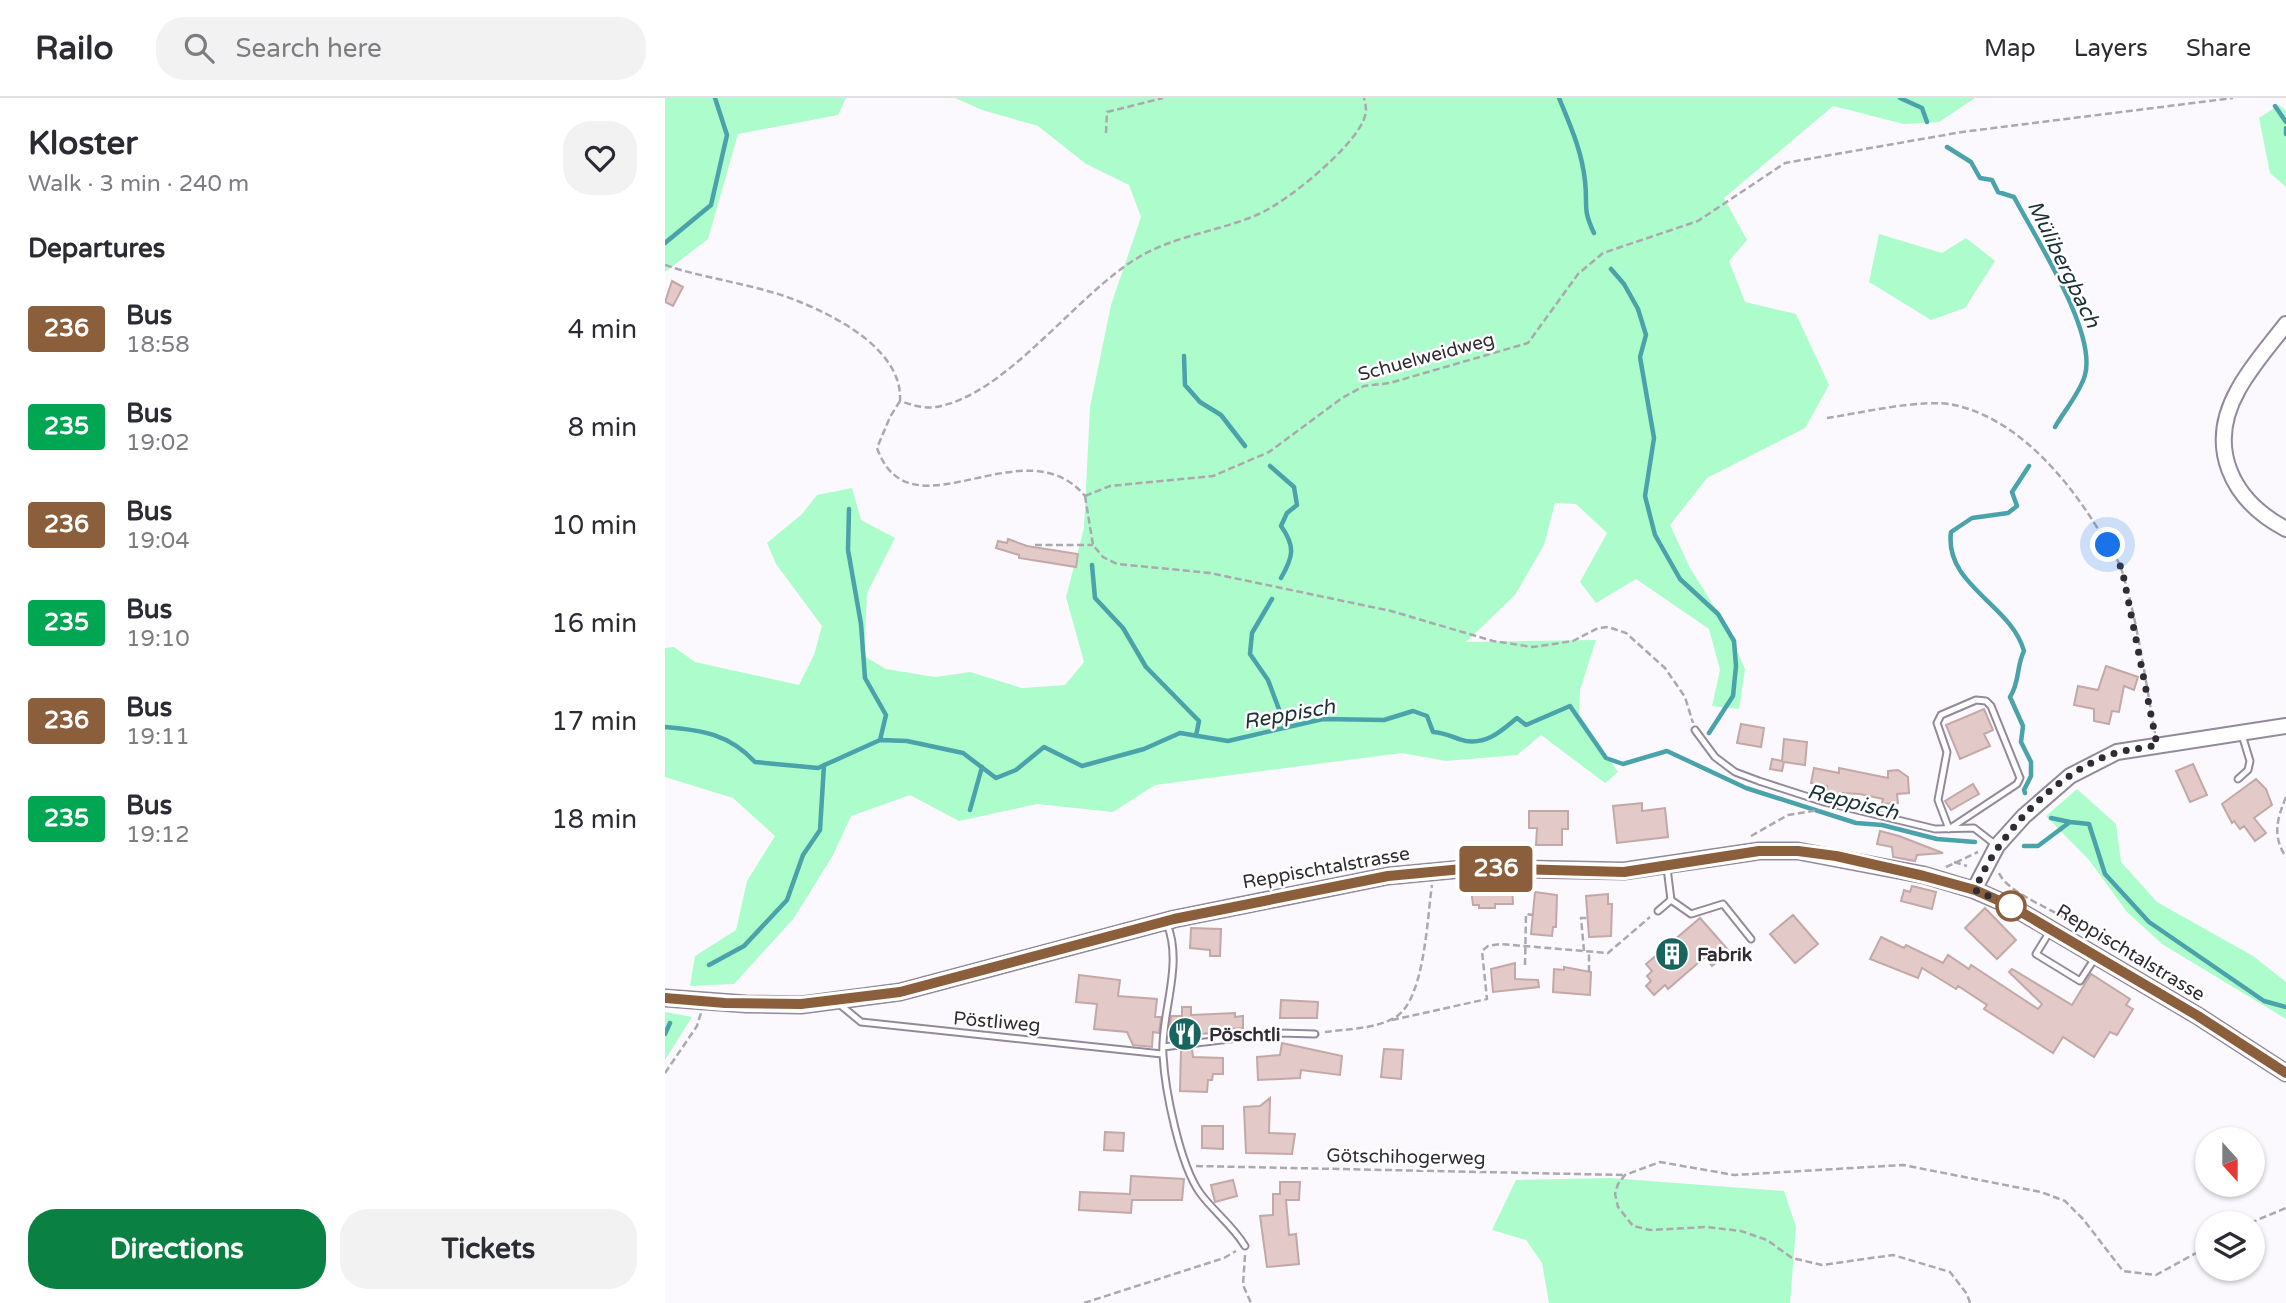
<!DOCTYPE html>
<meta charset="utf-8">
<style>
:root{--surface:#fff;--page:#f2f2f3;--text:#2b2b33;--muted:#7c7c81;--line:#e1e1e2;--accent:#0b8043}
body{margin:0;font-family:"Varela Round",sans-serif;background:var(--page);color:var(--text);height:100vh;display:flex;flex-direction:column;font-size:26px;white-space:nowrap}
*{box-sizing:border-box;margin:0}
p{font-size:23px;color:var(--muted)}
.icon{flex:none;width:38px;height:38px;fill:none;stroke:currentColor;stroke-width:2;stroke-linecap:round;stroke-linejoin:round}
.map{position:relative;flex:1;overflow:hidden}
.panel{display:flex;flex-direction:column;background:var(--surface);width:665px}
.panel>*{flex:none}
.badge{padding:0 14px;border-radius:5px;font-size:24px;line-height:46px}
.needle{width:46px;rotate:159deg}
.controls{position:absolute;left:1530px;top:1029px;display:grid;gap:14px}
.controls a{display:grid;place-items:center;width:70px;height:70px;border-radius:50%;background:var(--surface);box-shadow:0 2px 5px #0004;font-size:35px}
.you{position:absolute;width:35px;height:35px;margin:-18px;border:5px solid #fff;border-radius:50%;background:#1a73e8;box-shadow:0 0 0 10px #1a73e833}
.map>.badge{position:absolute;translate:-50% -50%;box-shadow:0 0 0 4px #fff}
h2{padding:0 28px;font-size:26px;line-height:63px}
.round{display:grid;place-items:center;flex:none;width:74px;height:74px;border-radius:28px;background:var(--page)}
.headline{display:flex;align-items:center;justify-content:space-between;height:119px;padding:0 28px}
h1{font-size:33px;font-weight:700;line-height:52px}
.action{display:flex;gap:14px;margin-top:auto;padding:14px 28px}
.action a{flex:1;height:80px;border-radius:28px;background:var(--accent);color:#fff;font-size:28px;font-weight:700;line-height:80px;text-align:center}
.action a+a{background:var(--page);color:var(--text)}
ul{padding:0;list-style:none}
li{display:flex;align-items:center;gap:21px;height:98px;padding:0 28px}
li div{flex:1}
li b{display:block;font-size:26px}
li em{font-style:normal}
li .badge{min-width:77px;font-weight:700;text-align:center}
header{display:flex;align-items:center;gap:42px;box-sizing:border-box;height:98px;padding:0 35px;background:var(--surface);border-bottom:2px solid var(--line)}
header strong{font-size:33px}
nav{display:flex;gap:38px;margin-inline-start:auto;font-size:24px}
.search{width:490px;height:63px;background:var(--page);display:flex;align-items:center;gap:18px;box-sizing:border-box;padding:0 24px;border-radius:28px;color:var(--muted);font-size:26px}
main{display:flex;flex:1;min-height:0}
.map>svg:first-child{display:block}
.green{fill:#adfccc}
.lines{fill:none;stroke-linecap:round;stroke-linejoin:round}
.stream{stroke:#4aa2aa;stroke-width:4.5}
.building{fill:#e3c9c7;stroke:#c2a8a7;stroke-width:2}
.service-casing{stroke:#93899b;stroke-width:9}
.tertiary-casing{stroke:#93899b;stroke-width:18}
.secondary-casing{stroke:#93899b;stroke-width:19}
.path{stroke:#aba8ae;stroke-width:2.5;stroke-dasharray:7 3.5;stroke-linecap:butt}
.service{stroke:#fff;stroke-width:5}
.tertiary{stroke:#fff;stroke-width:14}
.secondary{stroke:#fff;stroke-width:16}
.line-casing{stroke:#fff;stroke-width:16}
.line{stroke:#8b5e3c;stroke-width:10}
.walk{stroke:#302c33;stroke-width:7;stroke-dasharray:0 12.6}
.stop-dot{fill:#fff;stroke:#8b5e3c;stroke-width:3.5}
.labels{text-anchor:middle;stroke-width:5;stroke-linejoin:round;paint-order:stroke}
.street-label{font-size:19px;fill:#302c33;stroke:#fff}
.poi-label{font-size:19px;font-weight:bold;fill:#302c33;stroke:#fff;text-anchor:start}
.water-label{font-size:21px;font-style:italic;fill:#1b3133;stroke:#fff}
</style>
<header>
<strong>Railo</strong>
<div class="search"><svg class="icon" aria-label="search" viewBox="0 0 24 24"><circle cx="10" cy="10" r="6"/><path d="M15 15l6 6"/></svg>Search here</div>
<nav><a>Map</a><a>Layers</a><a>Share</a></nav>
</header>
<main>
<section class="panel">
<div class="headline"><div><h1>Kloster</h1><p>Walk · 3 min · 240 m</p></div><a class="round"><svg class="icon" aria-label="heart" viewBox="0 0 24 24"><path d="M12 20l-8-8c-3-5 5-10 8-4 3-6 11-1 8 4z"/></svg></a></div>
<h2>Departures</h2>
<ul>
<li><span class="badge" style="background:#8b5e3c;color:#fff">236</span><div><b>Bus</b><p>18:58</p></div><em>4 min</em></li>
<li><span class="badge" style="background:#00a651;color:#fff">235</span><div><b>Bus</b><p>19:02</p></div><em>8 min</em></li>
<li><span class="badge" style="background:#8b5e3c;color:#fff">236</span><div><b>Bus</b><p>19:04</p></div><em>10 min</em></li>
<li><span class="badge" style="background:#00a651;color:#fff">235</span><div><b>Bus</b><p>19:10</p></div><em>16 min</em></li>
<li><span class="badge" style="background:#8b5e3c;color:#fff">236</span><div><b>Bus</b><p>19:11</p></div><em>17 min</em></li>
<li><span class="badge" style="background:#00a651;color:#fff">235</span><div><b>Bus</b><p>19:12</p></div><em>18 min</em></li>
</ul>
<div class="action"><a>Directions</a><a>Tickets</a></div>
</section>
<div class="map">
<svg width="1621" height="1205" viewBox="0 0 1621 1205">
<rect width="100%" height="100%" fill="#fbf9fd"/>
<!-- green -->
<path class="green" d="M0,0H181L173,17L73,36L43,141L0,174Z
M290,0H1310L1274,24L1239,26L1168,8L1059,100L1082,142L1064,163L1080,204L1131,216L1164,287L1140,330L1042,380L1005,427L1025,470L1060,526L1080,571L1074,611L1047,608L1055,572L1044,531L971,481L931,505L915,484L942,435L911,406L890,405L879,447L850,497L801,544L931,542L915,592L914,616L953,674L940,685L876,637L852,657L781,663L737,655L490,687L448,714L372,706L294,723L245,697L186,718L168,757L129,820L69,886L25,888L30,858L71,832L82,783L110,738L68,700L0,679V550L9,549L30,564L134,587L149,557L157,528L111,466L102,445L137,416L152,397L187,390L196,422L230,440L202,495L199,558L221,571L270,579L305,574L357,590L400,587L419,564L401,499L419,430L425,309L446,207L476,119L464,87L421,66L373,28L317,12Z
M1614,7L1621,13V89L1605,75L1594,20Z
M1214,136L1277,155L1301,140L1330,163L1300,210L1266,222L1204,184Z
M1412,691L1451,726L1456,764L1492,804L1588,858L1621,884V921L1497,846L1462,814L1424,762L1381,718Z
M0,914L27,919L0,962Z
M945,1080L1119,1093L1131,1129L1125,1205H884L877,1165L861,1142L827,1132L851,1082Z"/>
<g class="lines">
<!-- stream -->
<path class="stream" d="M894,0C905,27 917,53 920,83C923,108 917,110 929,135
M1235,0L1257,10L1262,24
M1610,8L1621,24
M1621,30V36
M1282,49L1306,64L1315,80L1327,82L1333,94L1349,99C1370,139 1432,234 1420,277C1415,295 1399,313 1390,329
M0,145L46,107L62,37L50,0
M946,171L959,186L973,211L981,237L975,259L989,340L980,398L990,437L1015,481L1053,516L1069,543L1071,568L1068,598L1044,635
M519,258L520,287L535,304L556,317L580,348
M605,368L629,389L632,407L622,415L616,428C631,449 628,459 616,480
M184,411L183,452L196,526L200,580L221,617L215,642
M427,467L430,500L458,530L481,569L534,623L531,638
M607,501L587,535L585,556L603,582L621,630
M0,629C37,632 64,636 90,664L153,670L215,642L242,643L298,655L331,680L351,672L379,649L417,668L479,651L515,635L563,643L658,621L719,622L748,613L762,618L768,634C783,635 790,641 801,643C823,646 836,633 852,620L861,627L905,608L941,660L958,666L1002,653L1081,690L1191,725L1217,727L1272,741L1310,744
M1360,695L1359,692L1366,678V664L1356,644L1358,628L1345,599C1355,584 1351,569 1359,553C1346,506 1279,487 1286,434L1307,420L1343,415L1352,408L1347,394L1364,368
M305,712L317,669
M1386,720L1405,724
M1359,748H1373L1405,724L1424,726L1440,776L1484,824L1599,903L1621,909
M44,867L79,848L122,802L138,757L155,732L159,667
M0,936L5,925"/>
</g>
<!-- building -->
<path class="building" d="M7,183L18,189L8,208L0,204Z
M343,441L362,448L413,456L411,469L354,460V457L331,450L333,443L342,445Z
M1441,568L1473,579L1469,592L1459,588L1454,614L1447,613L1444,626L1429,623V611L1409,607L1413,588L1433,592Z
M1319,611L1328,632L1319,636L1325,648L1295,661L1281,627Z
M1076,626L1099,630L1096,649L1072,645Z
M1119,641L1142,644L1140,667L1119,664L1117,673L1105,671L1107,661L1117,663Z
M1528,666L1542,697L1525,704L1511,673Z
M1149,670L1174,675V670L1223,680V673L1233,672L1243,679L1244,695L1232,696L1233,705L1217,706L1218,701L1195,696L1177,695L1176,700L1161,698L1162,688L1146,685Z
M1591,681L1601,691L1607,707L1589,720L1601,735L1590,743L1579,728L1575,731L1569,723L1567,725L1557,706Z
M1308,686L1314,696L1286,712L1280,703Z
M977,705V713L1000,710L1003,739L952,745L948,708Z
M864,713H903V731H897V747H871L872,730H864Z
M1215,733L1234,738L1278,755L1252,757L1250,763L1228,759L1227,749L1212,746Z
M829,787H847L848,806H830V810H814V807H808L806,790Z
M1247,788L1271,794L1267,811L1236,803L1239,792L1245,794Z
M870,794L892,797L891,829H888L887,838L866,836Z
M943,796V806H947L946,838L924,839L921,798Z
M1320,810L1351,842L1332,861L1300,830Z
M1128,817L1153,846L1130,865L1105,836Z
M1035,820L1064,853L1047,868L1040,859L1003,891L1000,887L989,897L981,888L986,883L982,878L987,873L981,866Z
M526,830L556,831L555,858H545V852L525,850Z
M1216,839L1239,850L1241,847L1278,865L1283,857L1304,871L1306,867L1373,911L1377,906L1344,874L1347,871L1407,907L1426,876L1465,901L1461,907L1468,911L1452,937L1445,934L1429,959L1398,939L1388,955L1319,911L1322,907L1293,888L1291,891L1257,870L1253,880L1205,861Z
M850,865V881L873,882L874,889L828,894L826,871Z
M899,869L926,874L925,897L888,894L889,871L899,872Z
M414,877L455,882L453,898L492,901L490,919H496L494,935L488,934L487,949L468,947L462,934L429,931L432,906L411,904Z
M616,902L653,904L652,920H615Z
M517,909H526V917L570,915V919L578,918V930L565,931V934L534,936L527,940H509V936H504L506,918H517Z
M617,945L677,958L675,977L636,972L635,980L593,982L592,959L615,957Z
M527,951L528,959L558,960V976H548L547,982H543L542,994L515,993L516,952Z
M719,951L738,952L736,981L716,979Z
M605,1000L604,1035L630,1036L627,1056L581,1055L579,1009L595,1008Z
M537,1028H558V1051L537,1050Z
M440,1034L459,1035L458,1053L439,1052Z
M466,1078L519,1081L517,1102H467L466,1115L414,1112L415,1094L465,1096Z
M568,1082L572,1098L550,1104L546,1087Z
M615,1084H635L634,1102H621L624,1137L631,1136L634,1166L602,1169L595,1118L608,1117V1096H615Z"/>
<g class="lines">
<!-- service casing -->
<g class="service-casing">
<path id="service" d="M1311,602L1321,603L1326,608L1355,680L1352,686L1284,731L1273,702L1282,654L1272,625L1276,617Z
M1030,632L1050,659L1070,674L1094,683L1159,704L1270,731L1309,730L1331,747
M1573,681L1583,672L1585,663L1577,637
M1002,770L1006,802
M1006,802L1026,816L1058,806L1086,841
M993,813L1006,802
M502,826C519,867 495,918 498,957C500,993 515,1067 535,1095C549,1114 568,1128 580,1148
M1385,833L1371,856L1415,883L1430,860
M173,905L196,924L497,956
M498,949L615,935L650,936"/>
</g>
<!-- tertiary casing -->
<g class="tertiary-casing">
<path id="tertiary" d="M1621,226C1605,247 1586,268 1573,292C1541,349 1566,402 1621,431
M1309,792L1332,748L1359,718L1405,678L1452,654L1621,628"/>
</g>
<!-- secondary casing -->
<g class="secondary-casing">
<path id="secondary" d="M0,900L81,906L136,907L235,894L509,821L723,778L808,770L959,773L1094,753H1133L1259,777L1309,792L1346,808L1533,918L1621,975"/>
</g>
<!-- path -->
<path class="path" d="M441,35L442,14L498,0
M0,167C44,182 92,186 135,204C175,220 238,254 235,303C247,307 259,311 271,309C342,297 411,196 474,159C511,137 556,133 594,116C623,103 688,50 699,21C702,13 701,7 699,0
M235,303L225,319L212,350C245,443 359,325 420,398
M1162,320C1196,315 1258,300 1289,307C1355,321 1407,386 1439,441C1445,451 1454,462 1457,473C1473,525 1480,581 1490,635
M420,398L445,388L548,378L604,354L677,300L699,288L725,285L863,245L913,176L938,155L1033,123L1120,65L1297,34L1568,0
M420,398L428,447L438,459L452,466L545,475L726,513L828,543L868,549L908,543L933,530L943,529L961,535L1000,570L1020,599L1028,625
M370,447H428
M1621,699C1612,721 1607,738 1621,759
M1086,738L1123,717L1154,712
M1289,764L1302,768
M1281,769L1313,754
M1334,775C1344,798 1400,815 1422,834
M919,853L916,820H922
M860,867L861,816L868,817
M924,874V854
M727,922L822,901L817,853L823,848L835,846L943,855L985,819
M660,934C681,931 710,931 729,920C760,904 762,819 767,787
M0,975L32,928L36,915
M531,1068L959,1077
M1585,1125L1621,1110
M580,1157L578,1187L586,1205
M419,1205L559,1160L571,1153
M1305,1205L1302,1196L1285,1174L1228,1157L1157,1167L1127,1160L1102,1142L1076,1133L1042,1129L985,1132L968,1128L953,1109L950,1096L953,1086L960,1077L995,1064L1069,1077L1238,1067L1376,1094L1400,1103L1418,1121L1458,1173L1491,1177L1542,1149"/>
<!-- service -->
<use href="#service" class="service"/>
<!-- tertiary -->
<use href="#tertiary" class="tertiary"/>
<!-- secondary -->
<use href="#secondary" class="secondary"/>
</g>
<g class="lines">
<!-- line casing -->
<g class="line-casing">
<path id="line" d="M0,900L60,905L136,906L235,894L509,821L723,778L808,770L959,774L1094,753H1133L1171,758L1259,778L1310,792L1346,808L1533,918L1621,975"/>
</g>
<!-- line -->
<use href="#line" class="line"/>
<!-- walk -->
<path class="walk" d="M1346,808L1310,792C1332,736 1395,670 1454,654C1467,651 1480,650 1492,647L1457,471L1443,447"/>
</g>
<!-- icons -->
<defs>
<g id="building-disc" transform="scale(1.75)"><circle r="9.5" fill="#186560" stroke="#fff"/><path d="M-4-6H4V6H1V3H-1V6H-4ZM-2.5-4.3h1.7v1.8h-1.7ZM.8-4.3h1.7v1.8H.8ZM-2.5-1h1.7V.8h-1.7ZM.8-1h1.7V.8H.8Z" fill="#fff"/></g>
<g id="restaurant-disc" transform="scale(1.75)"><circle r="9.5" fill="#186560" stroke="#fff"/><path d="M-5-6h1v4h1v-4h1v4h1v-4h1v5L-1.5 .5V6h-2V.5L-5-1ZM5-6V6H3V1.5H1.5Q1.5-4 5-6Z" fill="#fff"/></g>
</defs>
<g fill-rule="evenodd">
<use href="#building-disc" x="1007" y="856"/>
<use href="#restaurant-disc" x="520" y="936"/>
</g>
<!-- markers -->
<circle class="stop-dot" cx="1346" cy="808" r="14"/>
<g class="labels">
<!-- street labels -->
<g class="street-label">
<text transform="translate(761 258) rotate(-15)" y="7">Schuelweidweg</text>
<text transform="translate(661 769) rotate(-10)" y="7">Reppischtalstrasse</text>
<text transform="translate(1466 854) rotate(31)" y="7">Reppischtalstrasse</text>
<text transform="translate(332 923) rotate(5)" y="7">Pöstliweg</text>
<text transform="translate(741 1058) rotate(1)" y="7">Götschihogerweg</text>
</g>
<!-- poi labels -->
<g class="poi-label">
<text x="1032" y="863">Fabrik</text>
<text x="544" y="943">Pöschtli</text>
</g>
<!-- water labels -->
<g class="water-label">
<text transform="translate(1399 166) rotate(64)" y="7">Mülibergbach</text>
<text transform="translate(624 616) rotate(-10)" y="7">Reppisch</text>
<text transform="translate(1188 704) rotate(14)" y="7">Reppisch</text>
</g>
</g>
</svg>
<div class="controls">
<a><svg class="needle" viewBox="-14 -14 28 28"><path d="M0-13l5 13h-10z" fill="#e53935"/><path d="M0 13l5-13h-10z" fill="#7c7c81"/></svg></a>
<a><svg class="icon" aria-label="layers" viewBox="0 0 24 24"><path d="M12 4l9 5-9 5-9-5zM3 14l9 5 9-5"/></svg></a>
</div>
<div class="you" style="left:1443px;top:447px"></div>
<b class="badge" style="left:831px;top:771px;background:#8b5e3c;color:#fff">236</b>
</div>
</main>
